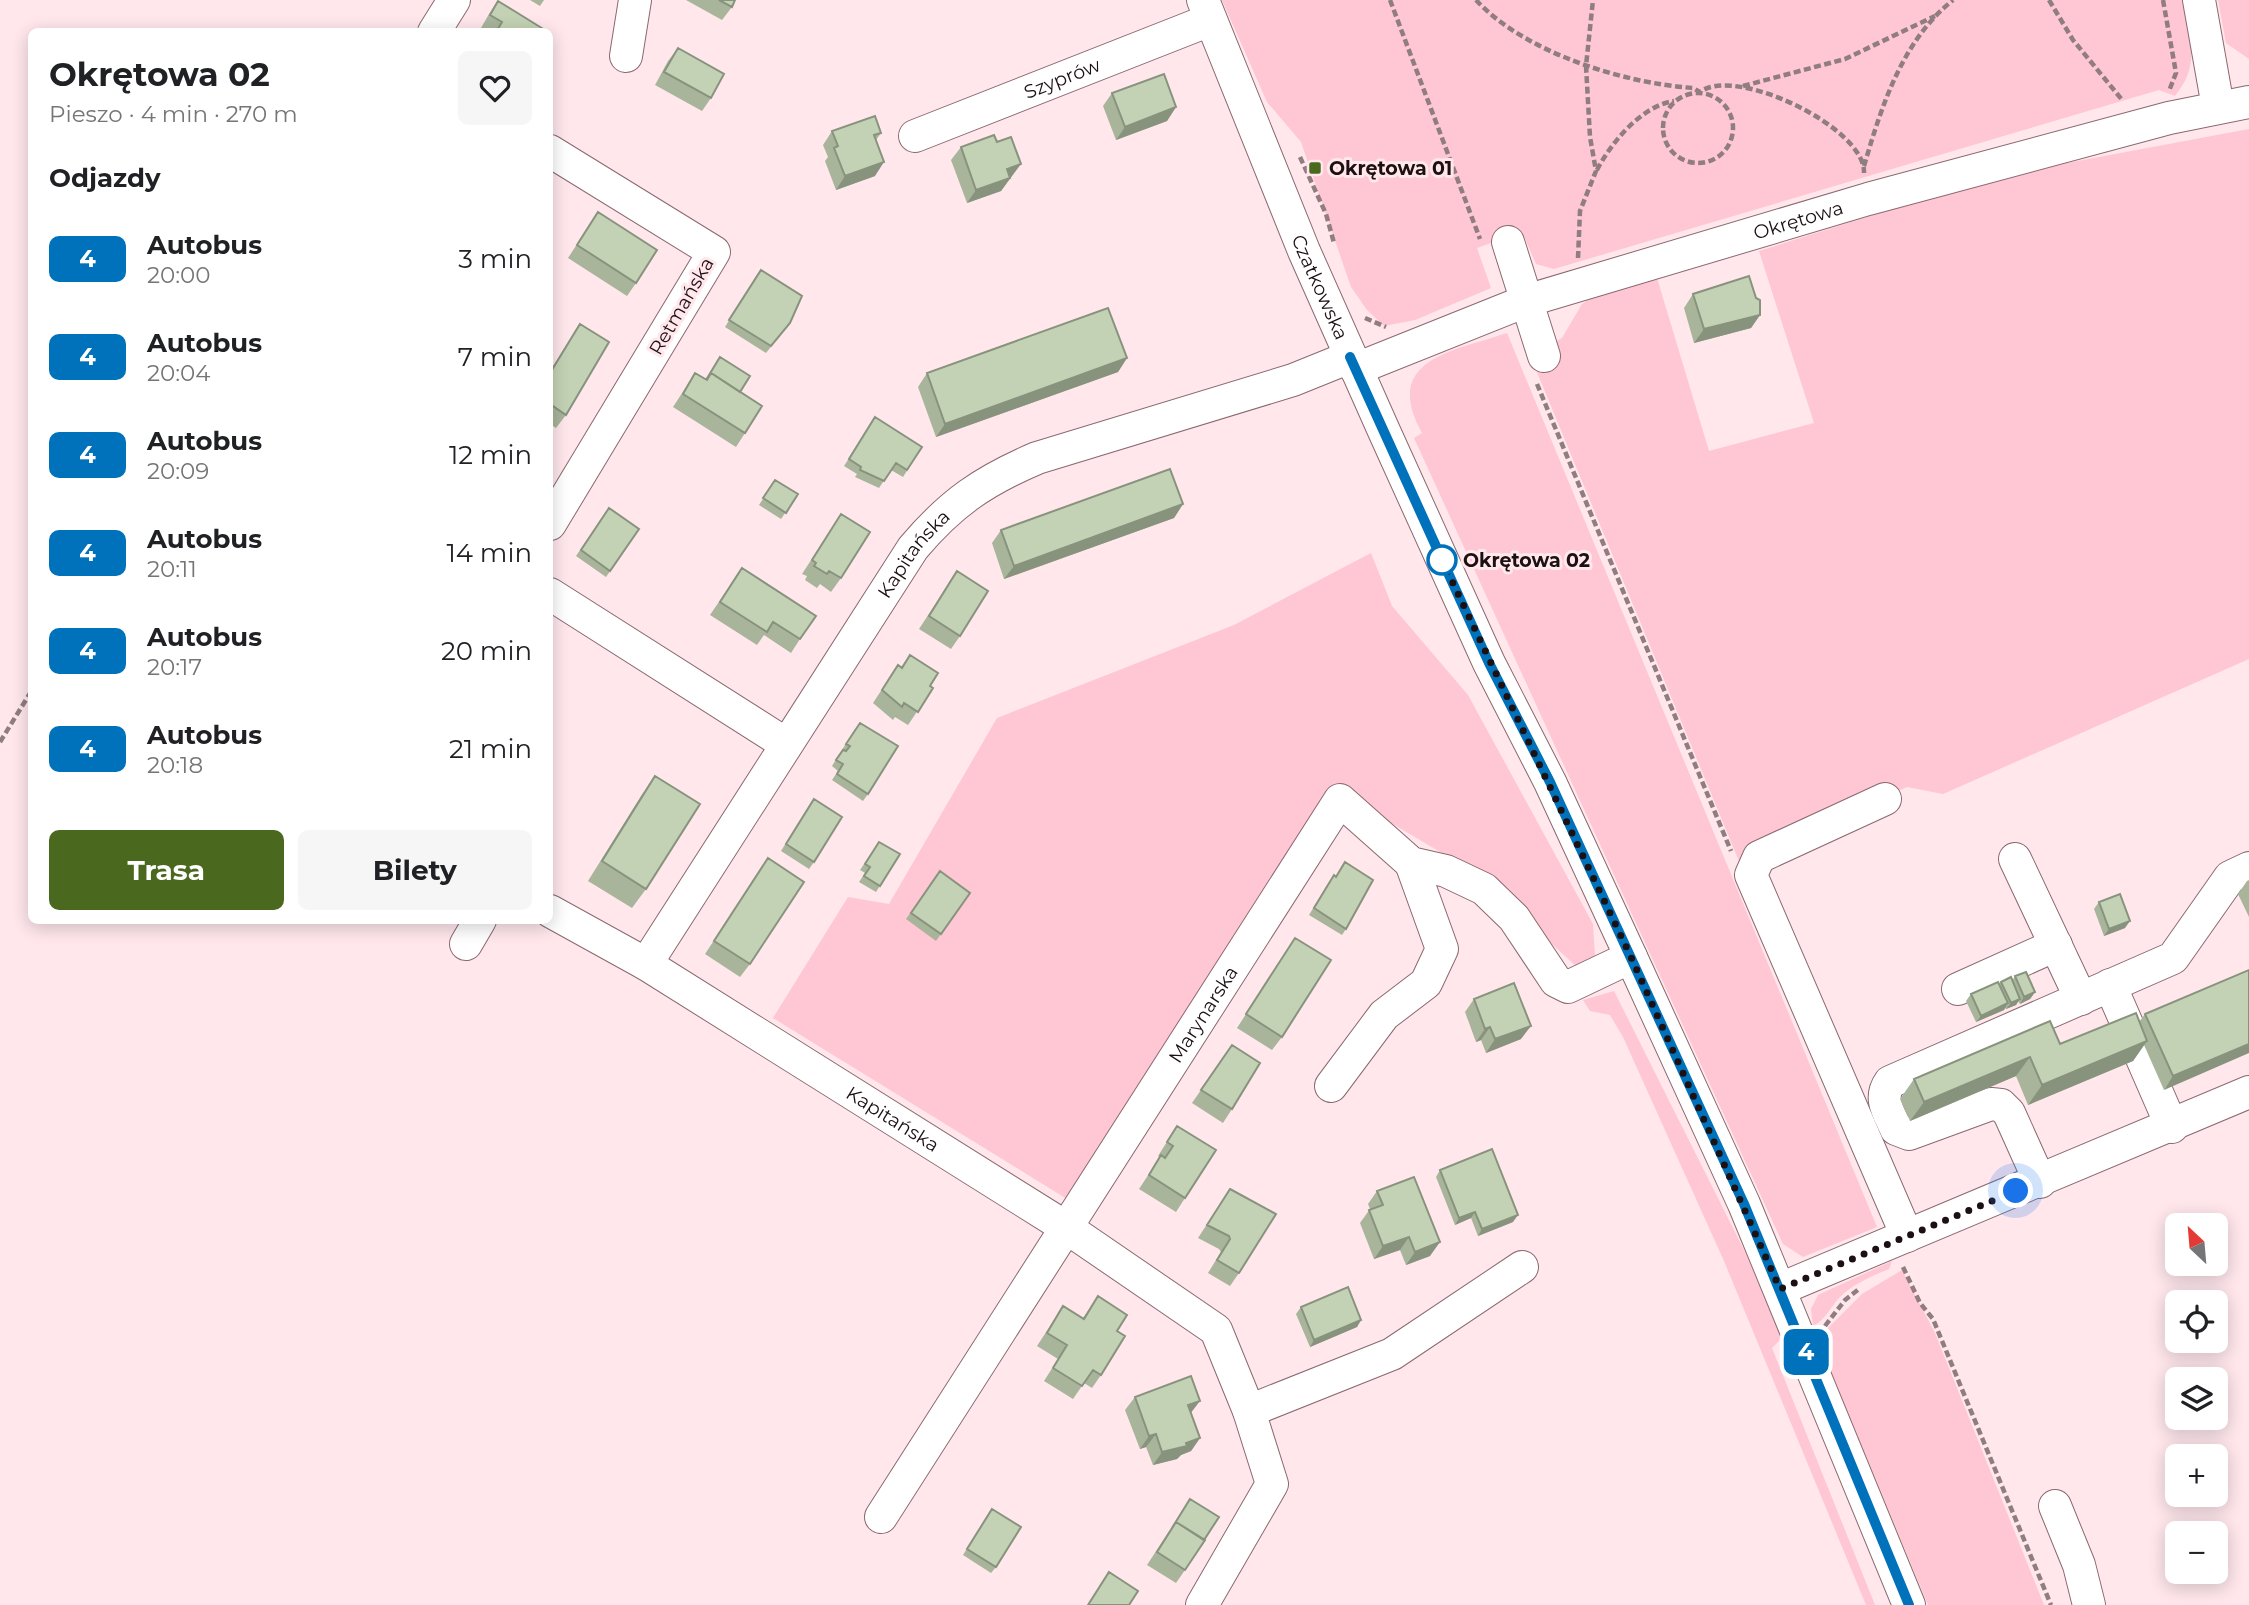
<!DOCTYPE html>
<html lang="pl">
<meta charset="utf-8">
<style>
:root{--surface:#fff;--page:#f6f6f6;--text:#202124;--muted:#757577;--accent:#4b691e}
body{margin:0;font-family:Montserrat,sans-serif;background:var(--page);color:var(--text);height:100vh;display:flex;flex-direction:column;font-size:26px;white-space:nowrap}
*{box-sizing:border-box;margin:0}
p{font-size:23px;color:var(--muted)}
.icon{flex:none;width:38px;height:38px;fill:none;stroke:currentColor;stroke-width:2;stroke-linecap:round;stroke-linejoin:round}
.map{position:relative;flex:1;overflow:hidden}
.side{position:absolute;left:28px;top:28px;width:525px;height:896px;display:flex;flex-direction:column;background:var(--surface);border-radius:10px;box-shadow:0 4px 18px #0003}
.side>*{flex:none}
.badge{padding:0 14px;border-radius:10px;font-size:24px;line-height:46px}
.needle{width:46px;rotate:334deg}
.controls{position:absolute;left:2165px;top:1213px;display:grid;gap:14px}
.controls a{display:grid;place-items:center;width:63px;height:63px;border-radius:10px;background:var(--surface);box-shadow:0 4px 18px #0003;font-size:35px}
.you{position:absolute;width:35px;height:35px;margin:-18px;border:5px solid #fff;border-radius:50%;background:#1a73e8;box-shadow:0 0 0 10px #1a73e833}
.map>.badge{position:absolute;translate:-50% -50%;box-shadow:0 0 0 4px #fff}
h2{padding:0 21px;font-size:26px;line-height:63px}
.round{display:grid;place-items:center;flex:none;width:74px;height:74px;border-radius:10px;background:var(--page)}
.headline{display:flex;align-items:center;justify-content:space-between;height:119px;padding:0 21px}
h1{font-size:33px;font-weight:700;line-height:52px}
.button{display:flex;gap:14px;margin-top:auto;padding:14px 21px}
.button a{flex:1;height:80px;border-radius:10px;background:var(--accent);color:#fff;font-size:28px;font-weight:700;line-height:80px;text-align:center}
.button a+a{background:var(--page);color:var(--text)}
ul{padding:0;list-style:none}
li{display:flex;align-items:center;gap:21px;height:98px;padding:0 21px}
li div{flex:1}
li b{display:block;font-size:26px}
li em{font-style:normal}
li .badge{min-width:77px;font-weight:700;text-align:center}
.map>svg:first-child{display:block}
.green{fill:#ffc6d3}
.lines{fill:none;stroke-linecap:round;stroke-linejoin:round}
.minor-casing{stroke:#8a6970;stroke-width:34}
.path{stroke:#8f7d81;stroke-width:4.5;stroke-dasharray:7 3.5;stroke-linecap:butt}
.minor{stroke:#fff;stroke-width:32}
.wall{fill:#a8b59b}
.shaded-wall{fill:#88937e}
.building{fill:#c3d2b4;stroke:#88937e;stroke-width:2}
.line-casing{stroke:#fff;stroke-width:16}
.line{stroke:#0072bc;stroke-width:10}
.walk{stroke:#1c1013;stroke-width:7;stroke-dasharray:0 12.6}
.poi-dot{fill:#4b691e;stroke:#ffe7ec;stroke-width:2.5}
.stop-dot{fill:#fff;stroke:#0072bc;stroke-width:3.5}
.labels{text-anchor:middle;stroke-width:6;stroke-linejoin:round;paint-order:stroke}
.street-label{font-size:19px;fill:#1c1013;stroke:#ffe7ec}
.poi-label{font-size:19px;font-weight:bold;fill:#1c1013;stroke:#ffe7ec;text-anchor:start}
.stop-label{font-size:19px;font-weight:bold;fill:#1c1013;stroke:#ffe7ec;text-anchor:start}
</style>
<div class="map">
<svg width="2249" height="1605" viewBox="0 0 2249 1605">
<rect width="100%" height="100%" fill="#ffe7ec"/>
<!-- green -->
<path class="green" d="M1222,0H2182C2189,40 2202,62 2175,96L2159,90L1554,269L1536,264L1522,232L1477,248L1491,288L1415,320L1384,326L1367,310L1351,287L1301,142L1267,102Z
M2218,0H2249V59L2226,43Z
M2249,129V659L1943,794L1907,787L1741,866L1534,365L1551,344L1562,338L1582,304L1598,293L1657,278L1709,451L1814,423L1759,251L1997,176Z
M1507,333L1877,1227L1803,1257L1783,1244L1414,438L1422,433C1381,359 1454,351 1507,333Z
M1371,553L1392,606L1468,695L1593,924L1595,956L1579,969L1474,872L1337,791L1067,1199L773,1018L848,897L889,904L997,718L1234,625Z
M1614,991L1747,1256L1782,1338L1772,1348L1875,1605H1866L1724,1261L1623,1037L1610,1015L1590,1011L1583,1000Z
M1892,1261L1889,1269C1872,1276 1853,1284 1840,1297C1830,1307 1826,1320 1813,1326L1811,1309L1818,1295Z
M1902,1270L1935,1333L2044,1605H1928L1817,1339L1862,1294Z"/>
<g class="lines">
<!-- minor casing -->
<g class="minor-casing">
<g id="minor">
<path id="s1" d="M1203,0L1304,251L1384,431L1489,663L1550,782L1631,957L1744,1204L1909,1605"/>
<path d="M2199,0L2218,107"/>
<path d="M434,32L454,0"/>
<path d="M626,56L635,0"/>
<path id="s2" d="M915,136L1210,20"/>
<path d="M550,151L714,252L550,524"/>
<path d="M1508,242L1544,356"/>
<path id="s3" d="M1356,369L1526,301L1868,199L2169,118L2249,102"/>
<path d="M550,594L786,744"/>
<path d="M1885,799L1759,857L1751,875L1907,1236"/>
<path d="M2015,859L2081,999"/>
<path id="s4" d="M550,911L646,964L1067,1228L1216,1330L1249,1411L1272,1484L1202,1605"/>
<path d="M466,944L480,920"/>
<path id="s5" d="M646,964L913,548C951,503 983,481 1037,458L1293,380L1350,357"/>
<path d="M2110,985L2172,1127"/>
<path d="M1958,989L2056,945"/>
<path d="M1331,1086L1384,1015L1426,983L1442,949L1411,863"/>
<path d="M2040,1182L2009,1113L2001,1105L1991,1104L1909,1134L1896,1129C1889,1112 1878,1099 1890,1082L2173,958L2230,877L2249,868"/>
<path d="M1780,1289L2249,1092"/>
<path d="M1249,1411L1392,1354L1522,1267"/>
<path d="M2055,1506L2079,1565L2089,1605"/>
<path id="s6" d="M881,1517L1340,800L1411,863L1446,871L1484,889L1514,918L1556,981L1568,987L1631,957"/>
</g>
</g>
<!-- path -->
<path class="path" d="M1390,0L1480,239
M1476,0C1525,53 1623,83 1693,88L1700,92C1736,65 1866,128 1864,173
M2049,0L2073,40L2123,101
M2163,0L2176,73L2169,91
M1743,86L1845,59L1935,16
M1663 128a35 35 0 1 1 70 0a35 35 0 1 1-70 0Z
M1300,157L1326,214L1334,243
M1864,166C1882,105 1902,41 1953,0
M1597,170C1611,143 1641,106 1674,101
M1578,258L1580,211L1596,171L1590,137L1586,66L1593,0
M1365,318L1386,327
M1537,384L1731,851
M0,742L32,690
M1903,1267L1920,1303L1933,1319L2051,1605
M1825,1326L1845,1300L1859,1289"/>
<!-- minor -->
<use href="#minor" class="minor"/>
</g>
<!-- wall -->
<path class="wall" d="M530,0H544L540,6Z
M686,0H735L732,7L722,20Z
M498,1L544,32H486L481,28L489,14Z
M678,48L711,98L702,111L655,85L668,61Z
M1112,93L1176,107L1167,121L1116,140L1103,106Z
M832,131L881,133L876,140L875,176L836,190L825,161L828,157L823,145Z
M961,147L1011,177L1010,178L1001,191L967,203L951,160Z
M598,212L636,283L627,296L568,258Z
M756,277L790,323L766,353L725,327Z
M1693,294L1760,315L1751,328L1694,343L1684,308Z
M580,324L566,415L556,428L550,424V371Z
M1127,358L1118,372L936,437L918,387L927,373Z
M695,373L706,380L740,392L745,433L736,447L673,407Z
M871,424L922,447L903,477L891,470L879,488L855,477L857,474L844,466Z
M775,480L798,494L781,519L759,505Z
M1183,504L1174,518L1004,579L992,543L1001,530Z
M609,508L639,529L606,577L576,556Z
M841,514V578L831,592L820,584L817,588L805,580L807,576L802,574Z
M742,568L800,639L791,653L764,635L757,645L710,615Z
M957,571L960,636L951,649L919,629Z
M910,655L930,686L933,688L908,725L895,717L893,720L873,703L898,665L901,667Z
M855,729L868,794L863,801L832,780L838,771L832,766Z
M655,776L646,889L632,908L588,881L641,796Z
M809,806L814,862L809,869L781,851Z
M879,842L900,854L876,892L859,882L865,873L860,870Z
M940,871L970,893L936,941L906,919Z
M759,872L750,964L740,977L705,954Z
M2249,880V917L2238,894L2247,881Z
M1329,882L1346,929L1342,935L1309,915Z
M2099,902L2125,928L2104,936L2094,909Z
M1295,938L1282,1037L1272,1050L1237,1028Z
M2249,970L2164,1090L2144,1045L2133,1061L2028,1105L2016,1076L1910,1121L1900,1099L1914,1079L2060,1044L2139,1022L2145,1014Z
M2015,976L2035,992L2030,999L2020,1004L2018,1001L2016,1005L2006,1009L2005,1008L2004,1010L1976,1022L1966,1001L1971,994L1999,984L2001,982L2012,981Z
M1474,999L1521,1039L1486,1053L1481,1040L1476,1042L1465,1012Z
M1232,1045V1109L1223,1123L1192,1103Z
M1177,1126L1185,1198L1176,1212L1139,1189L1160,1157L1158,1156Z
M1440,1170L1513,1222L1478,1236L1471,1218L1455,1225L1436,1177Z
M1230,1189L1239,1273L1230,1286L1208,1273L1221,1252L1219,1249L1198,1238Z
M1377,1191L1430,1256L1406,1265L1400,1250L1374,1259L1360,1223L1370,1209L1368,1204Z
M1098,1296L1117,1331L1101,1375L1092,1388L1084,1383L1073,1399L1044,1381L1058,1359L1037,1346L1063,1306L1083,1318Z
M1301,1307L1361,1320L1357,1327L1310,1347L1296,1314Z
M1135,1397L1191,1413L1200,1438L1191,1451L1181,1455L1177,1459L1153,1465L1146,1447L1140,1449L1125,1410Z
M1190,1499L1185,1570L1176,1583L1147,1565Z
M987,1516L996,1567L991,1573L963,1555Z"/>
<!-- shaded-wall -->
<path class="shaded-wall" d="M1176,107L1167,121L1116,140L1125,127Z
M884,162L875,176L836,190L845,176Z
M1021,164L1001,191L967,203L976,190L1007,169Z
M1760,315L1751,328L1694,343L1704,329Z
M1127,358L1118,372L936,437L945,424Z
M1183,504L1174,518L1004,579L1014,566Z
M2130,921L2125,928L2104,936L2109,929Z
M2035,992L2030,999L2020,1004L2024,997Z
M2020,999L2016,1005L2006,1009L2011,1003Z
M2008,1003L2004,1010L1976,1022L1981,1016Z
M1531,1026L1521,1039L1486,1053L1495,1039Z
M1490,1027L1481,1040L1476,1042L1485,1029Z
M2147,1041L2133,1061L2028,1105L2042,1085Z
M2249,1044V1053L2164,1090L2173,1076Z
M2030,1057L2016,1076L1910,1121L1924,1102Z
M1475,1212L1471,1218L1455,1225L1459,1218Z
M1518,1215L1513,1222L1478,1236L1482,1229Z
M1409,1237L1400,1250L1374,1259L1383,1246Z
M1440,1242L1430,1256L1406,1265L1415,1252Z
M1361,1320L1357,1327L1310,1347L1314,1340Z
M1200,1401L1190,1414L1188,1405Z
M1156,1434L1146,1447L1140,1449L1149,1436Z
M1200,1438L1191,1451L1181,1455L1177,1459L1153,1465L1162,1452Z"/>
<!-- building -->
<path class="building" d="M719,0H735L732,7Z
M498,1L545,30L544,32H496L502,22L490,15Z
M678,48L724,74L711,98L664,72Z
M1164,74L1176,107L1125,127L1112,93Z
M875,116L881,133L874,135L884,162L845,176L834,148L838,146L832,131Z
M994,135L997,142L1011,137L1021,164L1007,169L1010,178L976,190L961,147Z
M598,212L657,250L636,283L577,245Z
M761,270L802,296L790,323L771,346L729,320Z
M1749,276L1756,298L1760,300V315L1704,329L1693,294Z
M1108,308L1127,358L945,424L927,373Z
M580,324L609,342L566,415L550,404V373Z
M720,357L750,376L740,392L711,373L706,380Z
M695,373L707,380L711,373L762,406L745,433L683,394Z
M875,417L922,447L907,470L896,463L884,481L860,470L861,467L849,459Z
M1170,469L1183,504L1014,566L1001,530Z
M775,480L798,494L786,513L763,498Z
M609,508L639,529L610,571L581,550Z
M841,514L870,532L841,578L829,571L827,574L814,566L816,563L812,560Z
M742,568L816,616L800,639L773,622L767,632L720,602Z
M957,571L988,591L960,636L929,616Z
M910,655L938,673L930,686L933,688L918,712L904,703L902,707L882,690L898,665L902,668Z
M860,723L898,746L868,794L837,774L843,764L836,760L843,750L846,751L850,746L846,744Z
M655,776L700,804L646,889L602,861Z
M814,799L842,817L814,862L786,844Z
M879,842L900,854L880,886L864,876L870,867L865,864Z
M768,858L804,882L750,964L714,941Z
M1345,862L1373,880L1346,929L1314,908L1334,875L1336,877Z
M940,871L970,893L941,934L911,913Z
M2120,894L2130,921L2109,929L2099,902Z
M1295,938L1331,960L1282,1037L1246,1014Z
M2249,970V1044L2173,1076L2145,1014Z
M2026,972L2035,992L2024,997L2015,976Z
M2011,977L2020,999L2011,1003L2001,982Z
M1998,982L2008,1003L1981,1016L1971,994Z
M1514,983L1531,1026L1495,1039L1490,1027L1485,1029L1474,999Z
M2136,1013L2147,1041L2042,1085L2030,1057L1924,1102L1914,1079L2050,1021L2060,1044Z
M1232,1045L1260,1063L1232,1109L1201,1090Z
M1177,1126L1216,1150L1185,1198L1149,1175L1161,1155L1165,1158L1173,1146L1167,1142Z
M1492,1149L1518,1215L1482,1229L1475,1212L1459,1218L1440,1170Z
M1414,1177L1440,1242L1415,1252L1409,1237L1383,1246L1369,1210L1383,1205L1377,1191Z
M1230,1189L1276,1214L1239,1273L1217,1260L1230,1239L1229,1236L1207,1225Z
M1348,1287L1361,1320L1314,1340L1301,1307Z
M1098,1296L1127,1315L1117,1331L1125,1336L1101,1375L1093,1370L1082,1386L1053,1368L1067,1345L1047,1333L1063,1306L1084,1319Z
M1191,1376L1200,1401L1188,1405L1200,1438L1186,1443L1187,1446L1162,1452L1156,1434L1149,1436L1135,1397Z
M1190,1499L1219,1517L1204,1540L1176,1522L1172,1528Z
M992,1509L1021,1527L996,1567L967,1549Z
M1176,1522L1205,1540L1185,1570L1157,1552Z
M1109,1572L1138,1591L1129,1605H1088Z"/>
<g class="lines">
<!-- line casing -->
<g class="line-casing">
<path id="line" d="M1350,357L1489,663L1550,782L1744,1204L1909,1605"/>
</g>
<!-- line -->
<use href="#line" class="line"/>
<!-- walk -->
<path class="walk" d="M1442,560L1631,957L1780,1289L2016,1191"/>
</g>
<!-- markers -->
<rect class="poi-dot" x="1308" y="161" width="14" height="14" rx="3.5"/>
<circle class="stop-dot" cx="1442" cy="560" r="14"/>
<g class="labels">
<!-- street labels -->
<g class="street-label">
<text dy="7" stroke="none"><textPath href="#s2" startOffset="158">Szyprów</textPath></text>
<text dy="7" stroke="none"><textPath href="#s3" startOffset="467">Okrętowa</textPath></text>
<text dy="7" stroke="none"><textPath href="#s1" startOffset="310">Czatkowska</textPath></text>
<text transform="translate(681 306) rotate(-60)" y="7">Retmańska</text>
<text dy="7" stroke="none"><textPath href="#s5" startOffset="490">Kapitańska</textPath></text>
<text dy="7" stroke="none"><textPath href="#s6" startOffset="597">Marynarska</textPath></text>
<text dy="7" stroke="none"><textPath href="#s4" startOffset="401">Kapitańska</textPath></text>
</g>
<!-- poi labels -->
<g class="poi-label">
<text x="1329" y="175">Okrętowa 01</text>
</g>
<!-- stop labels -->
<g class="stop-label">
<text x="1463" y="567">Okrętowa 02</text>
</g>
</g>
</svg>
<div class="controls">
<a><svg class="needle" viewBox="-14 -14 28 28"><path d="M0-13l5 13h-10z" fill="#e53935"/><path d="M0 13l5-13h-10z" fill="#757577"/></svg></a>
<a><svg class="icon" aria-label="locate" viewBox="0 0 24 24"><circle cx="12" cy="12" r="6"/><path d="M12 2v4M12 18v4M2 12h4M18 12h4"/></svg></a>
<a><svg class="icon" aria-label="layers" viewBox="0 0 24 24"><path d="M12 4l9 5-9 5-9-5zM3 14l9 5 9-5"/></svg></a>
<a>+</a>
<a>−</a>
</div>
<div class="you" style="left:2016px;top:1191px"></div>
<b class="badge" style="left:1806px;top:1352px;background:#0072bc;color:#fff">4</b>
<section class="side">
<div class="headline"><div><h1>Okrętowa 02</h1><p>Pieszo · 4 min · 270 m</p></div><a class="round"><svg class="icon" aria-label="heart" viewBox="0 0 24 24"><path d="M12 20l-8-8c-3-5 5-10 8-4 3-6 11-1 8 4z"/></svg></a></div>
<h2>Odjazdy</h2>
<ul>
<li><span class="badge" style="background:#0072bc;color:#fff">4</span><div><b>Autobus</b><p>20:00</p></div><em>3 min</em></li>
<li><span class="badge" style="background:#0072bc;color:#fff">4</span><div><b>Autobus</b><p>20:04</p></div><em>7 min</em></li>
<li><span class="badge" style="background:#0072bc;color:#fff">4</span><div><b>Autobus</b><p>20:09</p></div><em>12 min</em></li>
<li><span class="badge" style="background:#0072bc;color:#fff">4</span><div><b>Autobus</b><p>20:11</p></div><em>14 min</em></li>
<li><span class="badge" style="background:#0072bc;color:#fff">4</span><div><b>Autobus</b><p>20:17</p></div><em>20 min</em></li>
<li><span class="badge" style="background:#0072bc;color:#fff">4</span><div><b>Autobus</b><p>20:18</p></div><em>21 min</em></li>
</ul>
<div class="button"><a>Trasa</a><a>Bilety</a></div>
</section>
</div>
